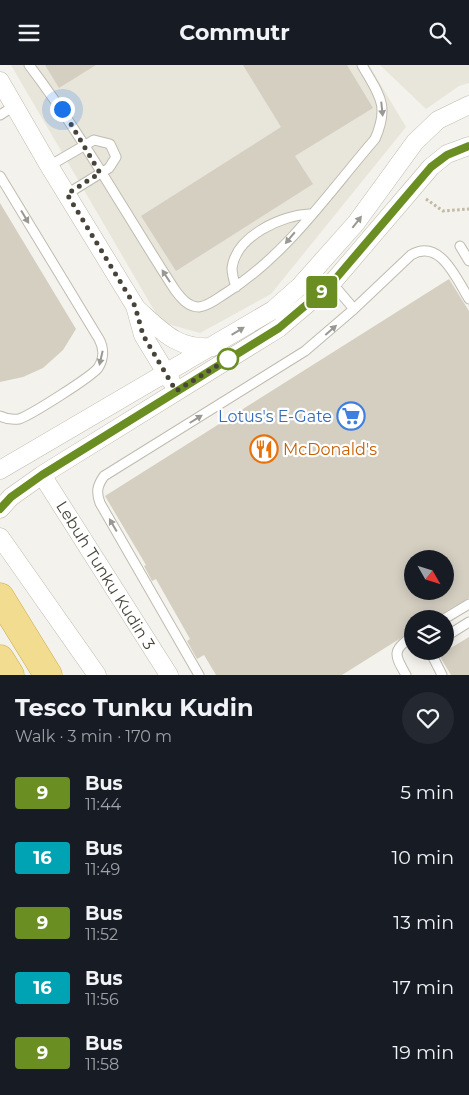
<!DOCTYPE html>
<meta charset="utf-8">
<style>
:root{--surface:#171b24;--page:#242831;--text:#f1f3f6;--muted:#9ea1a6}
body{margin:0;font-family:Montserrat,sans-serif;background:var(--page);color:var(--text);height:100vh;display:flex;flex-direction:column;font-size:19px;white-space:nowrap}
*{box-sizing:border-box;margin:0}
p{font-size:16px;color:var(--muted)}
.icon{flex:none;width:28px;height:28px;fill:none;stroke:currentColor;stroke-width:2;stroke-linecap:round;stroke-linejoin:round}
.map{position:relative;height:610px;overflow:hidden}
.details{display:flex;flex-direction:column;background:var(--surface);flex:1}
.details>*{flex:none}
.badge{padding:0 10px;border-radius:4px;font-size:18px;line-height:32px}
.needle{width:32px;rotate:129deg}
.tools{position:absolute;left:404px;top:485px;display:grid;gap:10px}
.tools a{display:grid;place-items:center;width:50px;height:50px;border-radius:50%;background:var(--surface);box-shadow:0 2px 12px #0003;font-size:25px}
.you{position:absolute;width:25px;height:25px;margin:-12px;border:4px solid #fff;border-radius:50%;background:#1a73e8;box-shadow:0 0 0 8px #1a73e833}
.map>.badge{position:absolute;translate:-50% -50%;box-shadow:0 0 0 2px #fff}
.round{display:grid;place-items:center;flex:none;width:52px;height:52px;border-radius:26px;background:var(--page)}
.overview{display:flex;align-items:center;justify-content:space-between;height:85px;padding:0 15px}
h1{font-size:24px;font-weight:700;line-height:38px}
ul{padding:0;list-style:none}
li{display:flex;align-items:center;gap:15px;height:65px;padding:0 15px}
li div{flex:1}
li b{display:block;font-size:19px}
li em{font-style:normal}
li .badge{min-width:55px;font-weight:700;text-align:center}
header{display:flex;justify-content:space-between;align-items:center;height:65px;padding:0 15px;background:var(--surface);font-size:22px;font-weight:700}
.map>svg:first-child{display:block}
.residential{fill:#e8e5da}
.building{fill:#d5cfc2;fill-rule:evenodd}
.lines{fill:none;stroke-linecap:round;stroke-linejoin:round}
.service-casing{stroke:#bfbbaf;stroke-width:11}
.minor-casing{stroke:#bfbbaf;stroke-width:19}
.trunk-casing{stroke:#cfab4b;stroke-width:29}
.path{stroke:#bfb8a2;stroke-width:3;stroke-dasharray:2.5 2.5;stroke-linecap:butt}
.service{stroke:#fff;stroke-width:9}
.minor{stroke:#fff;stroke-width:18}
.trunk{stroke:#f2dc90;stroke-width:28}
.oneway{fill:#9a9893}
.line-casing{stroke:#fff;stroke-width:11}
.line{stroke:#6b8e23;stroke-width:8}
.walk{stroke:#48443a;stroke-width:5;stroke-dasharray:0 9}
.stop-dot{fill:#fff;stroke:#6b8e23;stroke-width:2.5}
.labels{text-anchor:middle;stroke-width:4.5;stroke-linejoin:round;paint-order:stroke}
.shop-label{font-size:16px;fill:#366cbe;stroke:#fff;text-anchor:end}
.food-label{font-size:16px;fill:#c56008;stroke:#fff;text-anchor:start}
.street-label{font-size:16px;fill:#48443a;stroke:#fff}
</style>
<header><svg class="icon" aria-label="menu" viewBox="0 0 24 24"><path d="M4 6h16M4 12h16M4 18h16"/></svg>Commutr<svg class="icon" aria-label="search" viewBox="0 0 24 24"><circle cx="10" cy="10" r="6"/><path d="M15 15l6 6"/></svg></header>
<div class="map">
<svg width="469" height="610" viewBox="0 0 469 610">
<rect width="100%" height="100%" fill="#f4f2ec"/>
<!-- residential -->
<path class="residential" d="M11,0H369L406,62L271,229L200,268L161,257Z
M380,0H469V18L459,21L426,44Z"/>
<!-- building -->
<path class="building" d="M45,0H96L59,23Z
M243,0H347L373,43L295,91L313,119L176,206L141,151L281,62Z
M0,138L76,264L63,285L43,303L23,312L0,317Z
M449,214L469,246V533L441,549L438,554H412V566L342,610H216L204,590L197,594L187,576L190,574L156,514L152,516L144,501L146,500L105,431ZM412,494H445V526H412Z
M469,572V610H451L439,590Z"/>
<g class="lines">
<!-- service casing -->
<g class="service-casing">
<path id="service" d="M29,0C83,71 126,150 175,225C181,233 188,242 199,242C209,241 218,233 226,228C287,190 329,127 375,74C390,40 379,30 362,0
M0,50L14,41
M49,101L94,75L110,79L116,92L109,103L67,129
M0,111L99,274C104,283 104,294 98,303C91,312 31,350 19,354C12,355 6,354 0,351
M460,181L469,196
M332,218L354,244L411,190C440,173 456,213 469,234
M236,222C234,216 232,209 232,203C236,171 282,150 310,149
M444,554L469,539
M445,572L469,557
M430,586L442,610
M199,610L100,438C96,427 97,421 104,411L305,286L354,244
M406,610C395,591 391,585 412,572"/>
</g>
<!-- minor casing -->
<g class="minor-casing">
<path id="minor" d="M0,16L48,99L135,241L143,270L171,316
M135,242C161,265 176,285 213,282
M0,405L273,245L300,221L356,158L415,77L438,55L469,40
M42,410L169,610
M0,444L11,432L42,410L279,263L332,218L431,102L447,89L469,81
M0,472L97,610"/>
</g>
<!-- trunk casing -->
<g class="trunk-casing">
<path id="trunk" d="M0,532L48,610
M0,594L10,610"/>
</g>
<!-- path -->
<path class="path" d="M426,134L443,146L469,144"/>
<!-- service -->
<use href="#service" class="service"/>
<!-- minor -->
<use href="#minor" class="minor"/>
<!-- trunk -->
<use href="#trunk" class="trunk"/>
</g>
<!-- one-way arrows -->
<defs><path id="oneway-solid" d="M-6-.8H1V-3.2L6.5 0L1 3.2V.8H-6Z" transform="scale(1.25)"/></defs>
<g class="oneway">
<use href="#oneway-solid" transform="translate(382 44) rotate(84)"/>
<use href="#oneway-solid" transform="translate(25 152) rotate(59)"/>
<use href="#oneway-solid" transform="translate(357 157) rotate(-52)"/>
<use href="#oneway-solid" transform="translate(290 173) rotate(130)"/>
<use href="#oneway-solid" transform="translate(166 211) rotate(-123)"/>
<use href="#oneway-solid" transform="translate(331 265) rotate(-41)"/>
<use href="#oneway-solid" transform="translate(238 266) rotate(-31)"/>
<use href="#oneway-solid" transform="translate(101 293) rotate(103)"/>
<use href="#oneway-solid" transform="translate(196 354) rotate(-32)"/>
<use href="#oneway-solid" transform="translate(113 460) rotate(-120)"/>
</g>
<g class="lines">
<!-- line casing -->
<g class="line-casing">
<path id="line" d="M0,444L11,432L42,410L279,263L332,218L431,102L447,90L469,81"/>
</g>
<!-- line -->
<use href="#line" class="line"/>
<!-- walk -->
<path class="walk" d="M62,44L100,108L67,129L135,241L143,270L176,326L235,290L228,294"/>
</g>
<!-- icons -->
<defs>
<g id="supermarket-ring" transform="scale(1.4375)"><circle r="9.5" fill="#fff" stroke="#3f7fe0" stroke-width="1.5"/><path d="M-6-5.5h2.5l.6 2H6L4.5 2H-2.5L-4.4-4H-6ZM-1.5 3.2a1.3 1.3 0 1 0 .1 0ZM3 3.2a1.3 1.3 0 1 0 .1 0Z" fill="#3f7fe0"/></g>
<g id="restaurant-ring" transform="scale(1.4375)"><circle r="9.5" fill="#fff" stroke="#e8710a" stroke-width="1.5"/><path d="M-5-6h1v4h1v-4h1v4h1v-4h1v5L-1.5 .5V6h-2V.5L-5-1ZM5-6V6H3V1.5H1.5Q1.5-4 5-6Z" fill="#e8710a"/></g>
</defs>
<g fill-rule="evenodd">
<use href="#supermarket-ring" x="351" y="351"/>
<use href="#restaurant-ring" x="264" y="384"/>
</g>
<!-- markers -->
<circle class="stop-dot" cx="228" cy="294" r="10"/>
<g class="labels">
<!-- shop labels -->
<g class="shop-label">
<text x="332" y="357">Lotus's E-Gate</text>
</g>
<!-- food labels -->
<g class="food-label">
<text x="283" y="390">McDonald's</text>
</g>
<!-- street labels -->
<g class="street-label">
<text transform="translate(106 510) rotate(58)" y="6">Lebuh Tunku Kudin 3</text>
</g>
</g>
</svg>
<div class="tools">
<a><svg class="needle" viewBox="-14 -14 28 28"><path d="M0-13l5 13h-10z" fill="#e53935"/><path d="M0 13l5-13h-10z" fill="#9ea1a6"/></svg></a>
<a><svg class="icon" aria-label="layers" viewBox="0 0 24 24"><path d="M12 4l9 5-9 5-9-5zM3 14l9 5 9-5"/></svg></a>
</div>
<div class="you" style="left:62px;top:44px"></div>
<b class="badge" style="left:322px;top:227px;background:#6b8e23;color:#fff">9</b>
</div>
<section class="details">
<div class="overview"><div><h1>Tesco Tunku Kudin</h1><p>Walk · 3 min · 170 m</p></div><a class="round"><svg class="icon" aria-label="heart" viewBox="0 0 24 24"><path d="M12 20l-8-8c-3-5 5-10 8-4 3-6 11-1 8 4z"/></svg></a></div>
<ul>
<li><span class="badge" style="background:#6b8e23;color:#fff">9</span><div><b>Bus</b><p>11:44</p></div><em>5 min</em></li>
<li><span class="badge" style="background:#00a3b4;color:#fff">16</span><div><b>Bus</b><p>11:49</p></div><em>10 min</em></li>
<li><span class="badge" style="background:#6b8e23;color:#fff">9</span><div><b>Bus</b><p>11:52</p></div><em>13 min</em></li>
<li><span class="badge" style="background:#00a3b4;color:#fff">16</span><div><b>Bus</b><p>11:56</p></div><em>17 min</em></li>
<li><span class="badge" style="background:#6b8e23;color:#fff">9</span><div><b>Bus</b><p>11:58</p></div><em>19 min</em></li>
</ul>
</section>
